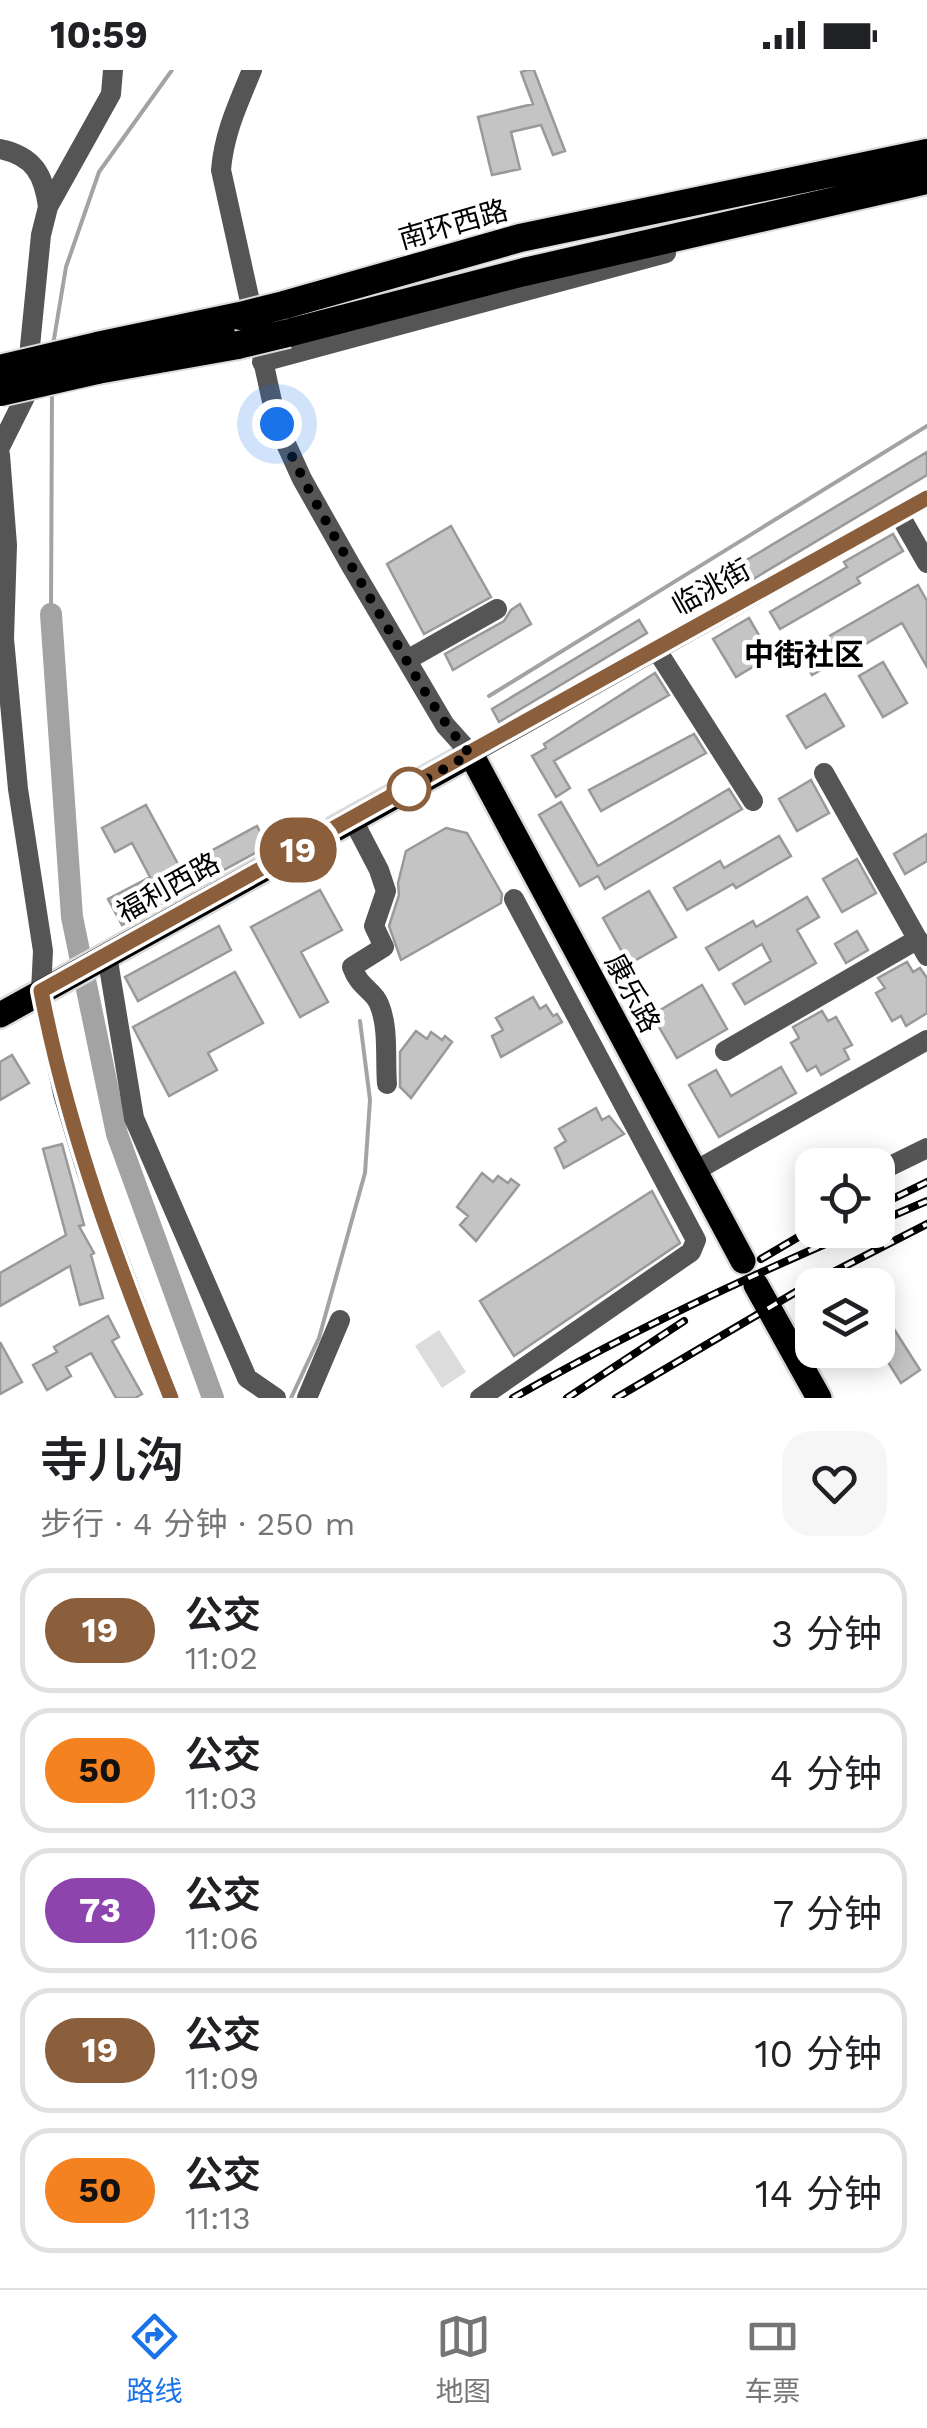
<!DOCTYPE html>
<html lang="zh">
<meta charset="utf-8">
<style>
:root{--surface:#fff;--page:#f6f6f6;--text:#202124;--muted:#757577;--line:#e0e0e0;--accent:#1a73e8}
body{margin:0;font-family:"Work Sans","Noto Sans SC",sans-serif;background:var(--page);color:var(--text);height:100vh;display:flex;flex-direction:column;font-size:38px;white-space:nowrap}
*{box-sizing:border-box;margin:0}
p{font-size:32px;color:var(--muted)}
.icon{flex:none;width:55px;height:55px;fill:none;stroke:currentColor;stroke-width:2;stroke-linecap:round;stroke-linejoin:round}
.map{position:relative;height:1328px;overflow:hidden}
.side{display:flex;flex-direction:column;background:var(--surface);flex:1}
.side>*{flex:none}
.badge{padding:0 20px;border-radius:32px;font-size:35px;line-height:65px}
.buttons{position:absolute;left:795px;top:1078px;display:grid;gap:20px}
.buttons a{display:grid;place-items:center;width:100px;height:100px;border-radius:20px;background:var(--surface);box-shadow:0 5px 25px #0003;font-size:50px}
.you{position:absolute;width:50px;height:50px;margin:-25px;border:8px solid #fff;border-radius:50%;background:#1a73e8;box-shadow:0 0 0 15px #1a73e833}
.map>.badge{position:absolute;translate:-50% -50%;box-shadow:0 0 0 5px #fff}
.round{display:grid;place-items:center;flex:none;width:105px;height:105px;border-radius:30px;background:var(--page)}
.overview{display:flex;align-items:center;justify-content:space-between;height:170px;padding:0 40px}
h1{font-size:48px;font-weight:600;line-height:75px}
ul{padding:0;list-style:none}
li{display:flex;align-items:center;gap:30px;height:125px;margin:0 20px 15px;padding:0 20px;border:5px solid var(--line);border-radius:30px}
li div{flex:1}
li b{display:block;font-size:38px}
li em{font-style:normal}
li .badge{min-width:110px;font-weight:700;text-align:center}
.status{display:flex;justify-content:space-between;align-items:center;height:70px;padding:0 50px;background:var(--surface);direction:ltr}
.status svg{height:28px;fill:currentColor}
.dock{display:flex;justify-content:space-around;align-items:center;height:140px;border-top:2px solid var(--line);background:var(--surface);font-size:28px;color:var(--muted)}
.dock a{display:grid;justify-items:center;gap:5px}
.dock .on{color:var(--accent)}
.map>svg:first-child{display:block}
.green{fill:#dcdcdc}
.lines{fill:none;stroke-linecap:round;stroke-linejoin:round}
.stream{stroke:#a3a3a3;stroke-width:4}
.river{stroke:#a3a3a3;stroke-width:22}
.building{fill:#c4c4c4;stroke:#999;stroke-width:2.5}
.major-casing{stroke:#dbdbdb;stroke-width:30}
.highway-casing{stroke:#dbdbdb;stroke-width:32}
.minor{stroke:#555;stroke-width:20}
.major{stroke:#000;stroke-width:25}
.highway{stroke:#000;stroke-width:28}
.rail-casing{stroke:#000;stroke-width:8}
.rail{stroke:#fff;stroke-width:4;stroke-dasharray:11;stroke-linecap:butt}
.highway-bridge-casing{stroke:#dbdbdb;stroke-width:32;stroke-linecap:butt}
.highway-bridge{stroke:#000;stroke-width:28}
.line-casing{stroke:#fff;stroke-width:22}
.line{stroke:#8b5e3c;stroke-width:15}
.walk{stroke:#000;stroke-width:10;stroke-dasharray:0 18}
.stop-dot{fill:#fff;stroke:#8b5e3c;stroke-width:5}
.labels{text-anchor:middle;stroke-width:9;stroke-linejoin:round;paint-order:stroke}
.street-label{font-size:28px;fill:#000;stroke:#fff}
.neighbourhood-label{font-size:30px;font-weight:bold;fill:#000;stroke:#fff}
</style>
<div class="status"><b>10:59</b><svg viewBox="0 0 49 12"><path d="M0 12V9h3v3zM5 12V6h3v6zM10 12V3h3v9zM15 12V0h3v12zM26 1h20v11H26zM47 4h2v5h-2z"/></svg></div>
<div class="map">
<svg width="927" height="1328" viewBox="0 0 927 1328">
<rect width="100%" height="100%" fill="#fff"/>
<!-- green -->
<path class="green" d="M439,1260L466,1302L442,1318L415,1276Z"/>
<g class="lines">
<!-- stream -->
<path class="stream" d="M53,275L66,197L99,102L172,0
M51,544L52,320
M489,626L927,356
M291,1328L319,1268L365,1103L370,1030L360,951"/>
<!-- river -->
<path class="river" d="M51,544L72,847L117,1064L213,1328"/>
</g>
<!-- building -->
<path class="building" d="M527,0H534L565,81L553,85L541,55L511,62L520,99L492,105L478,47L533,34L521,2Z
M927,382V405L745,514L735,497Z
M451,456L491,527L424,564L387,494Z
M893,464L903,481L857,508L860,513L780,559L770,542L847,497L844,492Z
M918,515L927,531V597L902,553L812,605L800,583Z
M520,534L531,554L453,600L445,584L504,551L511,540Z
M749,548L771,586L736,607L713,569Z
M639,550L647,563L499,652L492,639Z
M883,592L907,633L883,647L859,606Z
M655,603L669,625L554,691L570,718L556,727L532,686L546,678L544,674Z
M825,624L844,656L806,678L787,646Z
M694,664L706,683L601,741L589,720Z
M811,710L829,743L797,761L779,729Z
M729,719L742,739L605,819L598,806L580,816L539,745L561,732L598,796Z
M146,735L191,818L122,855L108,829L150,807L132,773L115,782L102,758Z
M257,756L268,776L220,802L209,782Z
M446,758L467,763L502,824L501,833L401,890L389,856L399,825L398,813L406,781Z
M927,764V791L905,804L894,784Z
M779,766L791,786L736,818L733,814L687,840L674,818L720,791L724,798Z
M857,789L876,823L842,842L823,809Z
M320,820L342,860L301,882L328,932L300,947L251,857Z
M649,821L676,867L629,894L603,848Z
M807,827L819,847L797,860L816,893L745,934L733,914L771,891L762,874L719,900L706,878L753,851L756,857Z
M219,856L231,880L138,931L125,907Z
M857,861L868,880L846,893L835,874Z
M907,892L913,902L920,898L927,908V943L906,956L901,946L892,951L876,923L885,918L878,908Z
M235,902L263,953L208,983L217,1000L169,1026L133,957Z
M702,915L727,959L677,988L652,945Z
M533,927L540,939L546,935L553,946L557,944L562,952L501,987L492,966L503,960L496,948Z
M822,941L828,951L836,947L852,975L844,979L849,989L821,1005L816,996L807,1001L791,973L799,968L793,957Z
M416,961L427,969L431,962L442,970L445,966L452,972L411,1028L400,1017V982Z
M12,985L29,1013L0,1030V992Z
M781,997L796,1023L719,1067L689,1015L716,1000L731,1026Z
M596,1038L602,1050L609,1046L624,1064L564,1098L555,1078L566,1071L559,1059Z
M62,1074L84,1155L79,1156L94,1183L91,1185L103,1228L80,1235L70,1196L0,1236V1203L66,1165L43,1079Z
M482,1103L493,1112L498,1106L508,1113L511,1109L519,1115L476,1171L460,1155L468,1146L457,1137Z
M652,1121L680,1173L514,1286L480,1231Z
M878,1234L920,1300L901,1313L878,1276Z
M108,1246L119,1267L112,1271L142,1324L135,1328H116L91,1283L66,1297L71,1306L47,1320L33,1295L57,1282L54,1277Z
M0,1272L22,1312L0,1324Z"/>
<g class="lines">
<!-- major casing -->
<g class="major-casing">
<path id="major" d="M0,945L471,684L743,1191
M756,1215L819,1328"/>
</g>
<!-- highway casing -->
<g class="highway-casing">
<path id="highway" d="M284,235L520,168L927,83
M288,263L524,202L927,110
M97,276L240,246
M97,300L238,275"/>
</g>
<!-- minor -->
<path class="minor" d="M252,0C238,34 224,63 221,100L277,354L302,409L350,494L445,655L471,684L927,428
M0,79C34,86 44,105 48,137
M262,292L666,183
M0,377L25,327L41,165L48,137L111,24L113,0
M0,385L7,475L4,569L18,719L43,881L41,921L63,1024L86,1100L170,1328
M899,444L927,493
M656,579L753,731
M407,590L497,539
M824,703L927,886
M353,750L379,800L386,821L374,856L384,877L352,897C360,919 374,920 379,934C389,957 385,989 387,1014
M107,885L134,1048L247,1308L276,1328
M725,981L918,869
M695,1101L927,970
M878,1102L927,1078
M307,1328L340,1250
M480,1328L691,1182L696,1170L514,829"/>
<!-- major -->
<use href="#major" class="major"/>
<!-- highway -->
<use href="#highway" class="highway"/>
<!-- rail casing -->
<g class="rail-casing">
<path id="rail" d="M878,1136L927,1112
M878,1152L927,1131
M761,1189L812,1159
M513,1328C625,1264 740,1210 858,1160
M567,1328L684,1251
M616,1328L806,1216L927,1154"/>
</g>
<!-- rail -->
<use href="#rail" class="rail"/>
<!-- highway-bridge casing -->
<g class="highway-bridge-casing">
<path id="highway-bridge" d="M240,246L284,235
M238,275L288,263
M0,299L97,276
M0,322L97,300"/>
</g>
<!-- highway-bridge -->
<use href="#highway-bridge" class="highway-bridge"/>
</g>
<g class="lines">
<!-- line casing -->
<g class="line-casing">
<path id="line" d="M171,1328C118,1195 68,1062 41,921L927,428"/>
</g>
<!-- line -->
<use href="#line" class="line"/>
<!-- walk -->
<path class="walk" d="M277,354C307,422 345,485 383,550C410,596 435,644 470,684L409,719"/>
</g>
<!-- markers -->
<circle class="stop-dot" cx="409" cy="719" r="20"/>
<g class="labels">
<!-- street labels -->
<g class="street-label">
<text transform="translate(453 154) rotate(-16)" y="10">南环西路</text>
<text transform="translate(711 517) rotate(-29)" y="10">临洮街</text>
<text transform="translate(168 817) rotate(-29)" y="10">福利西路</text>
<text transform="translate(633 923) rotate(62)" y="10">康乐路</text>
</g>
<!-- neighbourhood labels -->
<g class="neighbourhood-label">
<text x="804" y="595">中街社区</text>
</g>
</g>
</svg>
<div class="buttons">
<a><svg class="icon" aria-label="locate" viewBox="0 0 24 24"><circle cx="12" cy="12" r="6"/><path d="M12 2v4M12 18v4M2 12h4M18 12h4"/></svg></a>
<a><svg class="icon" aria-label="layers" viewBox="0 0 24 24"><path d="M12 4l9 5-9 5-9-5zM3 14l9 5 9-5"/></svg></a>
</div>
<div class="you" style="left:277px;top:354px"></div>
<b class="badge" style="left:298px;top:780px;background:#8b5e3c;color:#fff">19</b>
</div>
<section class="side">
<div class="overview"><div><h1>寺儿沟</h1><p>步行 · 4 分钟 · 250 m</p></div><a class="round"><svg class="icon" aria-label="heart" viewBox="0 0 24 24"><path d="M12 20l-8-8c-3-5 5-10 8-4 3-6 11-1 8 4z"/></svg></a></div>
<ul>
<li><span class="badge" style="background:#8b5e3c;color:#fff">19</span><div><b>公交</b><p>11:02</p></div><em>3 分钟</em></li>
<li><span class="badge" style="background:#f58220;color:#111">50</span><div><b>公交</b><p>11:03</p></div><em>4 分钟</em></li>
<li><span class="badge" style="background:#8e44ad;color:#fff">73</span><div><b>公交</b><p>11:06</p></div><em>7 分钟</em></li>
<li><span class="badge" style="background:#8b5e3c;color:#fff">19</span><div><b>公交</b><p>11:09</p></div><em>10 分钟</em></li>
<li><span class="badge" style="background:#f58220;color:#111">50</span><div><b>公交</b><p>11:13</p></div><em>14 分钟</em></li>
</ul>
</section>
<nav class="dock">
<a class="on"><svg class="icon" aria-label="directions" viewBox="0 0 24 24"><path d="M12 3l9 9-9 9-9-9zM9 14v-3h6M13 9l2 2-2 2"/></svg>路线</a>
<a><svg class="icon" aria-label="map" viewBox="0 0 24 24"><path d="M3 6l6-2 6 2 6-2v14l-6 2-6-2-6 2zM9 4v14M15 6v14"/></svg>地图</a>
<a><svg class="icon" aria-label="tickets" viewBox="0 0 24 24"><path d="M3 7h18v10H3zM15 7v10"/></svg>车票</a>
</nav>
